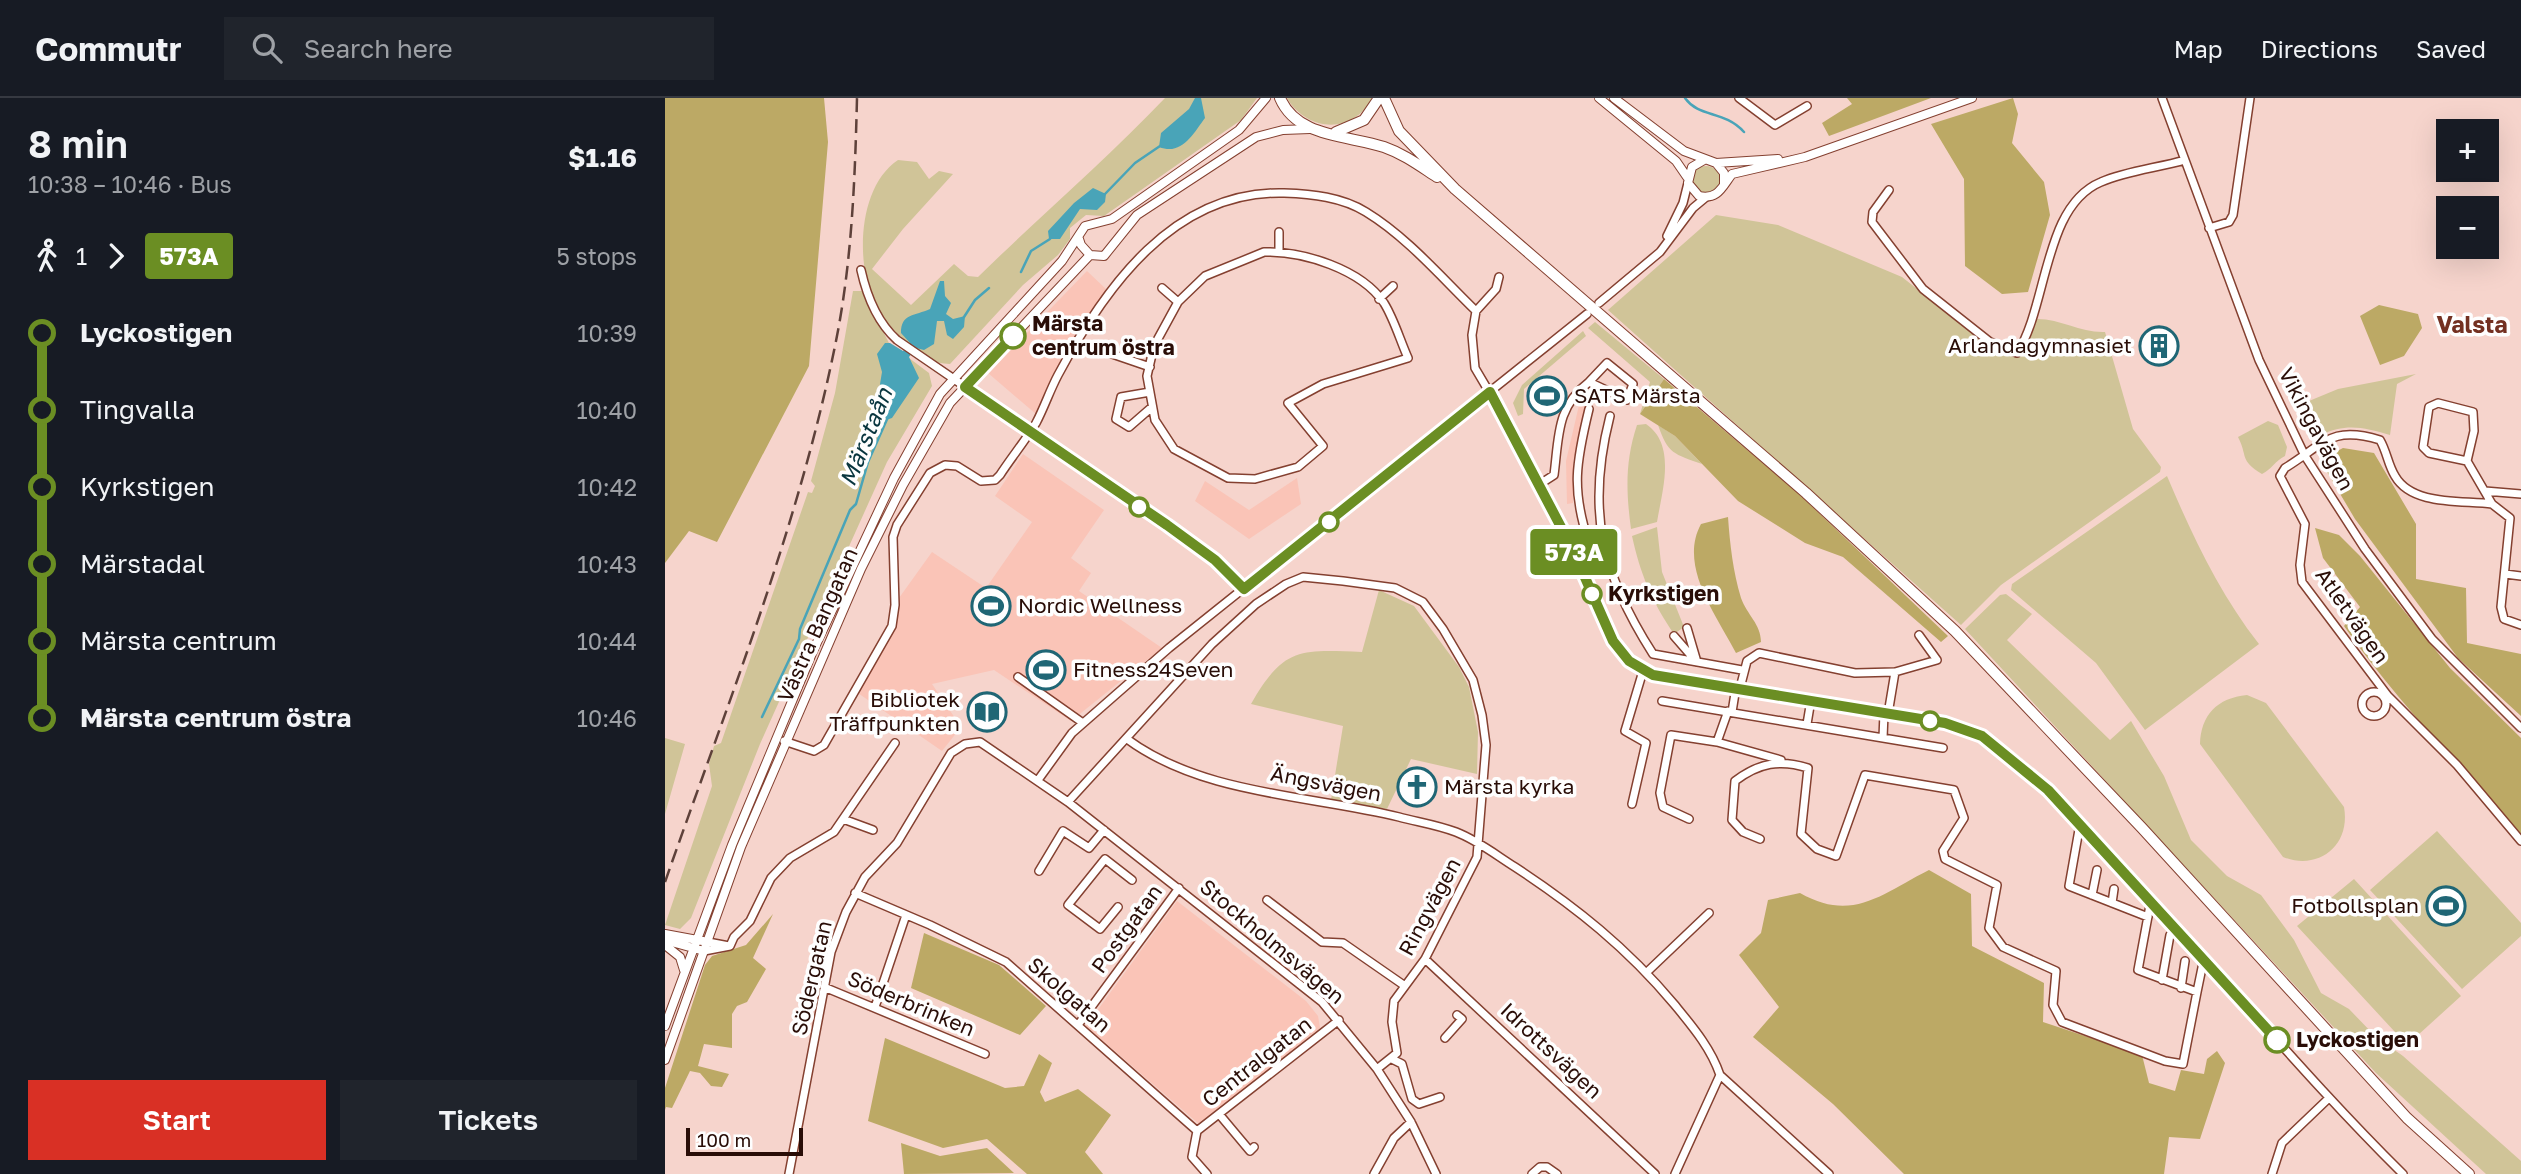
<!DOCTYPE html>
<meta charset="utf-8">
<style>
:root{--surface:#171b24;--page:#20242c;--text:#f1f3f6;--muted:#9ea1a6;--line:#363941;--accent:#d93025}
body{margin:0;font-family:"Golos Text",sans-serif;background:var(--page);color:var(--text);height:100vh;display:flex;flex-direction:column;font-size:26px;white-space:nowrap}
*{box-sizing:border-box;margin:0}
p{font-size:23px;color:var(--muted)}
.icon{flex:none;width:38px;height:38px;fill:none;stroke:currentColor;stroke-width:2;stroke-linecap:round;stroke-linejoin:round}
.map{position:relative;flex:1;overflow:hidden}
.sheet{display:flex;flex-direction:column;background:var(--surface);width:665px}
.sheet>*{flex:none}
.badge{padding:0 14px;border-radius:5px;font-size:24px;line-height:46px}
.controls{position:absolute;left:1771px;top:21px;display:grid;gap:14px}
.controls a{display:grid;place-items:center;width:63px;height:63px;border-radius:0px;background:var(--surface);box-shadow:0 7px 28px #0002;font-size:35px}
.scale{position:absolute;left:21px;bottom:18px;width:117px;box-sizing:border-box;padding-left:7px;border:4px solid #290d07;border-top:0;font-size:19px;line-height:24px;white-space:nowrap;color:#290d07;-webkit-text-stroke:5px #fefefe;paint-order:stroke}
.map>.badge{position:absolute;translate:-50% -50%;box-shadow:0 0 0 4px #fff}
.legs{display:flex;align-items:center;gap:10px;height:77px;padding:0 28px;font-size:23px}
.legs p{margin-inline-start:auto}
.head{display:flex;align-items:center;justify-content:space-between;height:119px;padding:0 28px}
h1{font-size:38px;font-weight:600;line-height:52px}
.action{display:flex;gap:14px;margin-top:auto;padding:14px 28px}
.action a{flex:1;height:80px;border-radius:0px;background:var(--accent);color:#fff;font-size:28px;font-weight:600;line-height:80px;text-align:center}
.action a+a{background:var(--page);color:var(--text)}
ul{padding:0 28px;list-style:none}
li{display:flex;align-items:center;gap:24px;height:77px;font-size:26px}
li i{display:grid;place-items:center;width:10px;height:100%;margin:0 9px;background:currentColor}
li i::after{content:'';width:18px;height:18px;margin:-9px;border:5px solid;border-radius:50%;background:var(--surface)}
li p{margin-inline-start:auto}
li:first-child i{background:linear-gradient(#0000 50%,currentColor 0)}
li:last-child i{background:linear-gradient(currentColor 50%,#0000 0)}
header{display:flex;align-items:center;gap:42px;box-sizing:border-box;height:98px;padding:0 35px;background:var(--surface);border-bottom:2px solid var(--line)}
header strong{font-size:33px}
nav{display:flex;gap:38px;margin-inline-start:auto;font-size:24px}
.search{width:490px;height:63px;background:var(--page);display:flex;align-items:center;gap:18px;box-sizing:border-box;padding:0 24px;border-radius:0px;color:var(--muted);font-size:26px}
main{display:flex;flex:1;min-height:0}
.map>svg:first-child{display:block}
.built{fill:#fac4b7}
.green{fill:#d0c498}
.forest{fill:#bca965}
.water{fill:#49a4b8}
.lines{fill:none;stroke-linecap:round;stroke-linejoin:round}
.stream{stroke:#49a4b8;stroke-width:2.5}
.minor-casing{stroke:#844030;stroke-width:10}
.tertiary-casing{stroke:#844030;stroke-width:10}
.secondary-casing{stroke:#844030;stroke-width:12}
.minor{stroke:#fff;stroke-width:7}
.tertiary{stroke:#fff;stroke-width:8}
.secondary{stroke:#fff;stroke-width:10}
.rail{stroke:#5e413a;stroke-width:2.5;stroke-dasharray:14 7;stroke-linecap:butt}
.line-1-casing{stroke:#fff;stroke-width:16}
.line-1{stroke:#6b8e23;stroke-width:10}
.stop-1-dot{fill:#fff;stroke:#6b8e23;stroke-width:3.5}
.labels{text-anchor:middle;stroke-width:7;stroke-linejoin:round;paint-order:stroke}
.stop-label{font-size:21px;font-weight:bold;fill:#290d07;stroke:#fefefe;text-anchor:start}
.poi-label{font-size:21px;fill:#290d07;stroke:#fefefe;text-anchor:start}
.street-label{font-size:21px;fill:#290d07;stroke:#fefefe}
.neighbourhood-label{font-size:23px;font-weight:bold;fill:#733021;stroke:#fefefe}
.water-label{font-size:23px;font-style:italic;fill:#08353e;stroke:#fefefe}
</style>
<header>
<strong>Commutr</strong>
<div class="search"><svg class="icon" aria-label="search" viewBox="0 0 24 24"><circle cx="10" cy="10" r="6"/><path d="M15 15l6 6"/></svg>Search here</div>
<nav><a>Map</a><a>Directions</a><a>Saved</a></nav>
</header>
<main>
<section class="sheet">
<div class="head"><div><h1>8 min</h1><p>10:38 – 10:46 · Bus</p></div><b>$1.16</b></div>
<div class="legs"><svg class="icon" aria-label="walk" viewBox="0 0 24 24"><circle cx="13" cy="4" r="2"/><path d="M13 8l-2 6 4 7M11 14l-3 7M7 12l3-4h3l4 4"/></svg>1<svg class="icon" aria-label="forward" viewBox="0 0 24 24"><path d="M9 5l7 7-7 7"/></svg><b class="badge" style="background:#6b8e23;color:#fff">573A</b><p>5 stops</p></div>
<ul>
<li><i style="color:#6b8e23"></i><b>Lyckostigen</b><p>10:39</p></li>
<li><i style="color:#6b8e23"></i><span>Tingvalla</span><p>10:40</p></li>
<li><i style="color:#6b8e23"></i><span>Kyrkstigen</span><p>10:42</p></li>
<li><i style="color:#6b8e23"></i><span>Märstadal</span><p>10:43</p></li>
<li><i style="color:#6b8e23"></i><span>Märsta centrum</span><p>10:44</p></li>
<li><i style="color:#6b8e23"></i><b>Märsta centrum östra</b><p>10:46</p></li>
</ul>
<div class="action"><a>Start</a><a>Tickets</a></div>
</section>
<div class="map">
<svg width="1856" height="1076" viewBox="0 0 1856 1076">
<rect width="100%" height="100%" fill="#f6d4cc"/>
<!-- built -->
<path class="built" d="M422,173L442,192L388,276L371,316L323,275Z
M915,303L922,306L908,364V405L902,406L901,363Z
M358,356L439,412L406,460L426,475L414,493L497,550L406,623L329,572L267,586L296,629L277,653L187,591L214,555L233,516L234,500L267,454L321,490L367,424L330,398Z
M632,380L636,406L584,441L530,403L540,383L584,412Z
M512,803L641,903L653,918L655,930L534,1026L421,928Z"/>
<!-- green -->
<path class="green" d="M500,0H592L576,22L439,118L421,117L405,130V141L393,157L358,187L285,266C268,266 256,257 243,246C228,232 215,219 207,200C191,159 194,88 233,62L252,64L264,81L274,73L288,76L238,131L207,171L246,207L289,166L303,178L313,179C375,118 440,63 500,0Z
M622,0H707C688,37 642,34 622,0Z
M1027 82a14 14 0 1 1 28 0a14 14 0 1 1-28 0Z
M1051,117L1113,127L1237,179L1331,254L1356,259L1370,221C1395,220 1415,235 1440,234L1468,331L1496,369L1495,374L1336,487L1296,527L943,212Z
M188,193H197L224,245L264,275L267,288L222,364L95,646L26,820L15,831L0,827L47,688L44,666L49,648L56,645L143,394L147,395L150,388L146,383L170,295Z
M930,224L999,281L975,316L985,284L923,230Z
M918,233L921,238L859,291L858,316L853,318L848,305L857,287Z
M1751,276L1732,286L1725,337C1699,329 1680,325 1656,337L1644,303L1673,291Z
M1603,323L1613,327L1622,349L1620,358C1610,363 1607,371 1597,376C1574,362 1583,358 1573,339Z
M981,326C1012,347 997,393 992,424L966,431C961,394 960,363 972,327Z
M993,327L1010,338L1037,366C1009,356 1003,356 993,327Z
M1502,378C1527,437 1554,495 1594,546L1480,632L1431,565L1346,492L1347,486Z
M992,429L997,474L1019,529L1009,536C987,504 975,475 967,438Z
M714,492L749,508L794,569L804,589L813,634L812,676L746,661L722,711L666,702L678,628L586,606C619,548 636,552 697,554Z
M1341,496L1367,516L1342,542L1445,642L1466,623L1499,678L1526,742L1562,778L1596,797L1629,842L1656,895L1684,911L1711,939L1738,958L1847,1055L1856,1063V1076H1821L1711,975L1300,531L1335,497Z
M1582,597L1601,605L1679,709C1686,748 1653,773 1618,759L1535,646C1536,617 1552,600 1582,597Z
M0,640L20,646L0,716Z
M1772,733L1856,825V838L1797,891L1705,792Z
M1689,781L1796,898L1742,947L1632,828Z"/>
<!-- forest -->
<path class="forest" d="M0,0H159L163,44L144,268L52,444L24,433L0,465Z
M1182,0H1266L1164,38L1157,25L1187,6Z
M1348,0L1353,16L1347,45L1379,84L1385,117L1363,194L1337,196L1300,168L1299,81L1266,26Z
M1714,207L1753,216L1757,230L1739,258L1715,267L1695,218Z
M999,281L1135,397L1283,538L1276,544L1178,459L1140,445L1073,403L1010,338L975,316Z
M1678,350L1709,355L1751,426V481L1801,490L1802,545L1856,556V618L1793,560L1690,421L1655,362Z
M1063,419C1065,447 1068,473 1076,500C1082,517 1096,526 1096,544L1071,555C1052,518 1013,468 1036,426Z
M1650,430L1674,437L1695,458L1785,570L1856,640V740C1797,668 1732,604 1679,528L1695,509L1658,460Z
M1264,772L1306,796L1307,848L1379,885L1378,924L1477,957L1484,985L1510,993L1516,972L1539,976L1542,961L1552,953L1560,965L1535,1041L1504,1039L1499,1076H1239L1168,1006L1088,939L1114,909L1074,857L1096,835L1103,802L1135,795C1188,825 1216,796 1264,772Z
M108,816L88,860L101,871L82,904L72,908L67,916V950L39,946L33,968L64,976L57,989L46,988L35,975L25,973L7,1010L1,1009L0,1012V990L40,867L47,858L81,847Z
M259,835L334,867L381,908L355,937L246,890Z
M220,940L340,990L359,988L374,956L387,965L375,994L380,1004L413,991L446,1017L420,1054L438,1076H362L322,1041L278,1050L203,1023Z
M236,1045L275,1058L322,1050L349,1075L239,1076Z"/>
<!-- water -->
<path class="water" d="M530,0H536L540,20C528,36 517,58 494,49L496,35L524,11Z
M428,90L441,96L440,104L432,112L415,111L395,141H384L383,133L409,105Z
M275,183H279L280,198L286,205L281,216L288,221L300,218L299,229L288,241L282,237L279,223H272L269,246L259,252L251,250L244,259L254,280L227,320L221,322L219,317L222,297L215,286L217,274L212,256L220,245H225L238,253L245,245L236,235C236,215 250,218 265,211Z"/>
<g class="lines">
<!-- stream -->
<path class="stream" d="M1020,0C1034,20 1059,12 1079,34
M440,96L470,65L495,48
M356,174L366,153L385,141
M299,219L310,202L324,190
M97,619L134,541L135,531L185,412L191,406L203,364L223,319"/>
<!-- minor casing -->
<g class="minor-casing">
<path id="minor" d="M1074,0L1110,27L1142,8
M1497,0L1594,262L1640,358L1700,451L1767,541L1856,630
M1224,92L1208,114L1207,124L1258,191L1325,244L1352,255C1383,208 1378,108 1436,84C1461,73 1492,70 1520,62
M1544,130L1564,124L1568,117L1585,0
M614,134V153
M1002,138L1018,105L1023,85
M599,154C638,153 696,171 719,205C729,221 735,242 743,260L658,286L623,305L658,348L633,369L590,381L563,380L509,351L490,322L482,278L489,248L513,204L540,178Z
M196,172C202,199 212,224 232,242L502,427L550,462L579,491
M834,179L831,191L811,213L807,237L810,270L852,341L907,450L948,543L964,563L988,577L1280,625C1354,640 1436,749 1486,803C1571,894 1650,989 1738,1076
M497,190L513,204
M714,201L728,188
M934,205L995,154L1028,110L1040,100
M412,244L485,269
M485,294L456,299L451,321L464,329L487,309
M924,311C911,364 906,392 924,445
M945,318C921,412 936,475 988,556L1077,572
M1802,363L1764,355L1758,349L1764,309L1773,305L1808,314L1809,333L1802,363L1827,406L1845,420L1836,509L1839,521L1856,527
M875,386L889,377C894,339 891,309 924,284L962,302L968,286L942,265L924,284
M1820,393L1856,396
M1827,406C1797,402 1747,408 1730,378C1723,367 1722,354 1715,342C1666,327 1659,346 1620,370L1615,378L1640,426L1635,467L1637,484L1723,598L1792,667L1856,743
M907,450L938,442
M1840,476L1856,478
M1022,530L1032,564
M1009,538L1029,561
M1230,574L1272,562L1254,537
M353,579L418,625
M1075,590L1082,563L1094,555L1190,575L1230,574L1223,616
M1697 606a12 12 0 1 1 24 0a12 12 0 1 1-24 0Z
M997,603L1218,640
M1067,614L1071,589
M1219,615L1218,640L1278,650
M1142,626L1146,602
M462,641C538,697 645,697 734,719C753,724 773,727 791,734C812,742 831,757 850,769C911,809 962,850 1009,906C1027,928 1046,950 1055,977L1010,1076
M119,643L149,653L159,647L227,528L230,507L228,439L232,427L265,375L280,367L292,368L316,383L330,382L335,377C346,360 360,343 371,325C379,310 385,292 393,277C440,189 509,92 619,95C647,96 677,99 701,114C742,139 776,179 811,213
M1052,644L1116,662
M373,682L407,635L504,550L922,216
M403,704L547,546L591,506L621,486L638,479L678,483L730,490L758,504L778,531L808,582L817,617L821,647L812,759L760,861L729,903L727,924L732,955L712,971
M967,706L981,645L960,633L978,573
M178,721L208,732
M1024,721L998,709L995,695L1006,637L1052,644L1063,613
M1415,726L1404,788L1483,819
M1095,741L1078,734L1067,722L1070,683C1094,665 1115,661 1143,670L1136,736L1152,751L1171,758L1200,677L1289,692L1299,720L1278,753L1280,761L1332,787L1324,830L1338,849L1391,873L1388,907L1397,924L1500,963L1518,966L1532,894
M374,773L398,733L424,750L439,732
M190,795L265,827L341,864L532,1033
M1427,797L1432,772
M602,802L657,844L678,845L740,888
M1486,802L1473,872L1532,894L1539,860
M1447,805L1449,791
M453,809L435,831L403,807L440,761L467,782
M43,844L64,848
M39,853L65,848L69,839L85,823L106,780L125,760L169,734L230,645
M760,861L990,1076
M982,874L1044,815
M1497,882L1505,837
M159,889L320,956
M1516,890L1520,863
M210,909L241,817
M413,927L514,790
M780,940L797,921L792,917
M727,961L737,966L747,1001L754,1006L775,999
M1055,977L1164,1076
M554,1016L585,1053L589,1049
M532,1033L674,922
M532,1033L527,1059L542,1076
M124,1076L166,854L181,814L200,779L232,745L286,655L300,646L315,644L403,704L657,904L712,971L746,1024L771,1076
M709,1076L729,1040L746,1024
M867,1076L875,1069H882L892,1076
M1607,1076L1617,1045L1664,1000"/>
</g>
<!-- tertiary casing -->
<g class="tertiary-casing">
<path id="tertiary" d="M934,0L1011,63L1022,79
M949,0L1019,53L1051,65L1059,75V86
M1039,62L1027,69L1023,85L1034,98C1053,102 1057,89 1067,76L1140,59L1307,0
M1051,65L1113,61
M414,141L416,147L425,157L439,158L472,117L591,39L618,32L645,31
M0,836L43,844
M0,842L39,853
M0,847L15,859L19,872
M0,928L67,747L148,553L229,380L275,296L397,163L420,128L447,121L574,32L601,0
M0,962L76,749L196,471L238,387L285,305L425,157"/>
</g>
<!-- secondary casing -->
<g class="secondary-casing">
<path id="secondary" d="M615,0C632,40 683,37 719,49C739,56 755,68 772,79
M719,0L734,33L790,91L1141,395L1290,533L1477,730L1742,1020L1804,1076
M671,34L699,22L714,0"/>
</g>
<!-- minor -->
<use href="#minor" class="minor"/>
<!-- tertiary -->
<use href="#tertiary" class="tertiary"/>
<!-- secondary -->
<use href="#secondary" class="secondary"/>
<!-- rail -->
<path class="rail" d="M0,784C62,607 134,428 171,243C187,163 190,81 192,0"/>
</g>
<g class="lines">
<!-- line-1 casing -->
<g class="line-1-casing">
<path id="line-1" d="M348,238L300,289L502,427L550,462L579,491L825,294L907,450L948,543L964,563L988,577L1280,625L1317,638L1383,692L1612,942"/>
</g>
<!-- line-1 -->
<use href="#line-1" class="line-1"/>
</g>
<!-- icons -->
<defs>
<g id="building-ring" transform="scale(2.0125)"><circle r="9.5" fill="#fefefe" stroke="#1f6675" stroke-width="1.5"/><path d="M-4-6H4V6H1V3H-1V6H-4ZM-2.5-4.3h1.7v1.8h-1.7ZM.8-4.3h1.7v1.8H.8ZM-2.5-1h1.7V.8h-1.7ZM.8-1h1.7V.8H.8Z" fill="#1f6675"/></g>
<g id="stadium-ring" transform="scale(2.0125)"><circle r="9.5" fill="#fefefe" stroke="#1f6675" stroke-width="1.5"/><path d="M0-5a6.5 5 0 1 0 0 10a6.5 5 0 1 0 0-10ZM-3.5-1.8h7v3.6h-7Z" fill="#1f6675"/></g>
<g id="library-ring" transform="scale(2.0125)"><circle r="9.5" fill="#fefefe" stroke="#1f6675" stroke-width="1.5"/><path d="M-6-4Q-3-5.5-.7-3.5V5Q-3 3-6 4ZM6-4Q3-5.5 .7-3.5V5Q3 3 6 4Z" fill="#1f6675"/></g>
<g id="church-ring" transform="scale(2.0125)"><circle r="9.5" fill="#fefefe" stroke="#1f6675" stroke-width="1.5"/><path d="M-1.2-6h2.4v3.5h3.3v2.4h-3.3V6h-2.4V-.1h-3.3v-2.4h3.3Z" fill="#1f6675"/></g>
</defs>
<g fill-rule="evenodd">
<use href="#building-ring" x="1494" y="248"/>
<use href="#stadium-ring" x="882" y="298"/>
<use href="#stadium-ring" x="326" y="508"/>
<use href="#stadium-ring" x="381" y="572"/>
<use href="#library-ring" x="322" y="614"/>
<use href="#church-ring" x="752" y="689"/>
<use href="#stadium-ring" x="1781" y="808"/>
</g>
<!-- markers -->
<g class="stop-1-dot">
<circle cx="348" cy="238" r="12"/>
<circle cx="474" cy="409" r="9"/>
<circle cx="664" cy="424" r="9"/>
<circle cx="927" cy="496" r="9"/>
<circle cx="1265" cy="623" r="9"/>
<circle cx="1612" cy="942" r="12"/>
</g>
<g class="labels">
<!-- stop labels -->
<g class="stop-label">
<text x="367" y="233">Märsta<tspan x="367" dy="24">centrum östra</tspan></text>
<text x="943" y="503">Kyrkstigen</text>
<text x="1631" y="949">Lyckostigen</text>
</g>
<!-- poi labels -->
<g class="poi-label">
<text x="1467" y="255" text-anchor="end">Arlandagymnasiet</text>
<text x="909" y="305">SATS Märsta</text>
<text x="353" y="515">Nordic Wellness</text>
<text x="408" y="579">Fitness24Seven</text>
<text x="295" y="609" text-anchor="end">Bibliotek<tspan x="295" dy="24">Träffpunkten</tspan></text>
<text x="779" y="696">Märsta kyrka</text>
<text x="1754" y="815" text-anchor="end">Fotbollsplan</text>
</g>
<!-- street labels -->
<g class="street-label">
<text transform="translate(1651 331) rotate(62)" y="7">Vikingavägen</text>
<text transform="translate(1687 518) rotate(55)" y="7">Atletvägen</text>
<text transform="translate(153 527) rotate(-66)" y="7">Västra Bangatan</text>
<text transform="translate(661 686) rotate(11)" y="7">Ängsvägen</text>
<text transform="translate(765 809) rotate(-62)" y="7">Ringvägen</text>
<text transform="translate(462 831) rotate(-54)" y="7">Postgatan</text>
<text transform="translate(607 844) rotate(40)" y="7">Stockholmsvägen</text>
<text transform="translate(147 880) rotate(-77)" y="7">Södergatan</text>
<text transform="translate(404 897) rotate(41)" y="7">Skolgatan</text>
<text transform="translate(246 906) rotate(23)" y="7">Söderbrinken</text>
<text transform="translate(886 953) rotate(43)" y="7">Idrottsvägen</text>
<text transform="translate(592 964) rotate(-38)" y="7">Centralgatan</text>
</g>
<!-- neighbourhood labels -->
<g class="neighbourhood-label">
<text x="1807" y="235">Valsta</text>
</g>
<!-- water labels -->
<g class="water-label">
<text transform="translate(201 339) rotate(-68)" y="8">Märstaån</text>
</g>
</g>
</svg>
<div class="controls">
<a>+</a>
<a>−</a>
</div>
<div class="scale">100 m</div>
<b class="badge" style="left:909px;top:454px;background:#6b8e23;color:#fff">573A</b>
</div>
</main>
